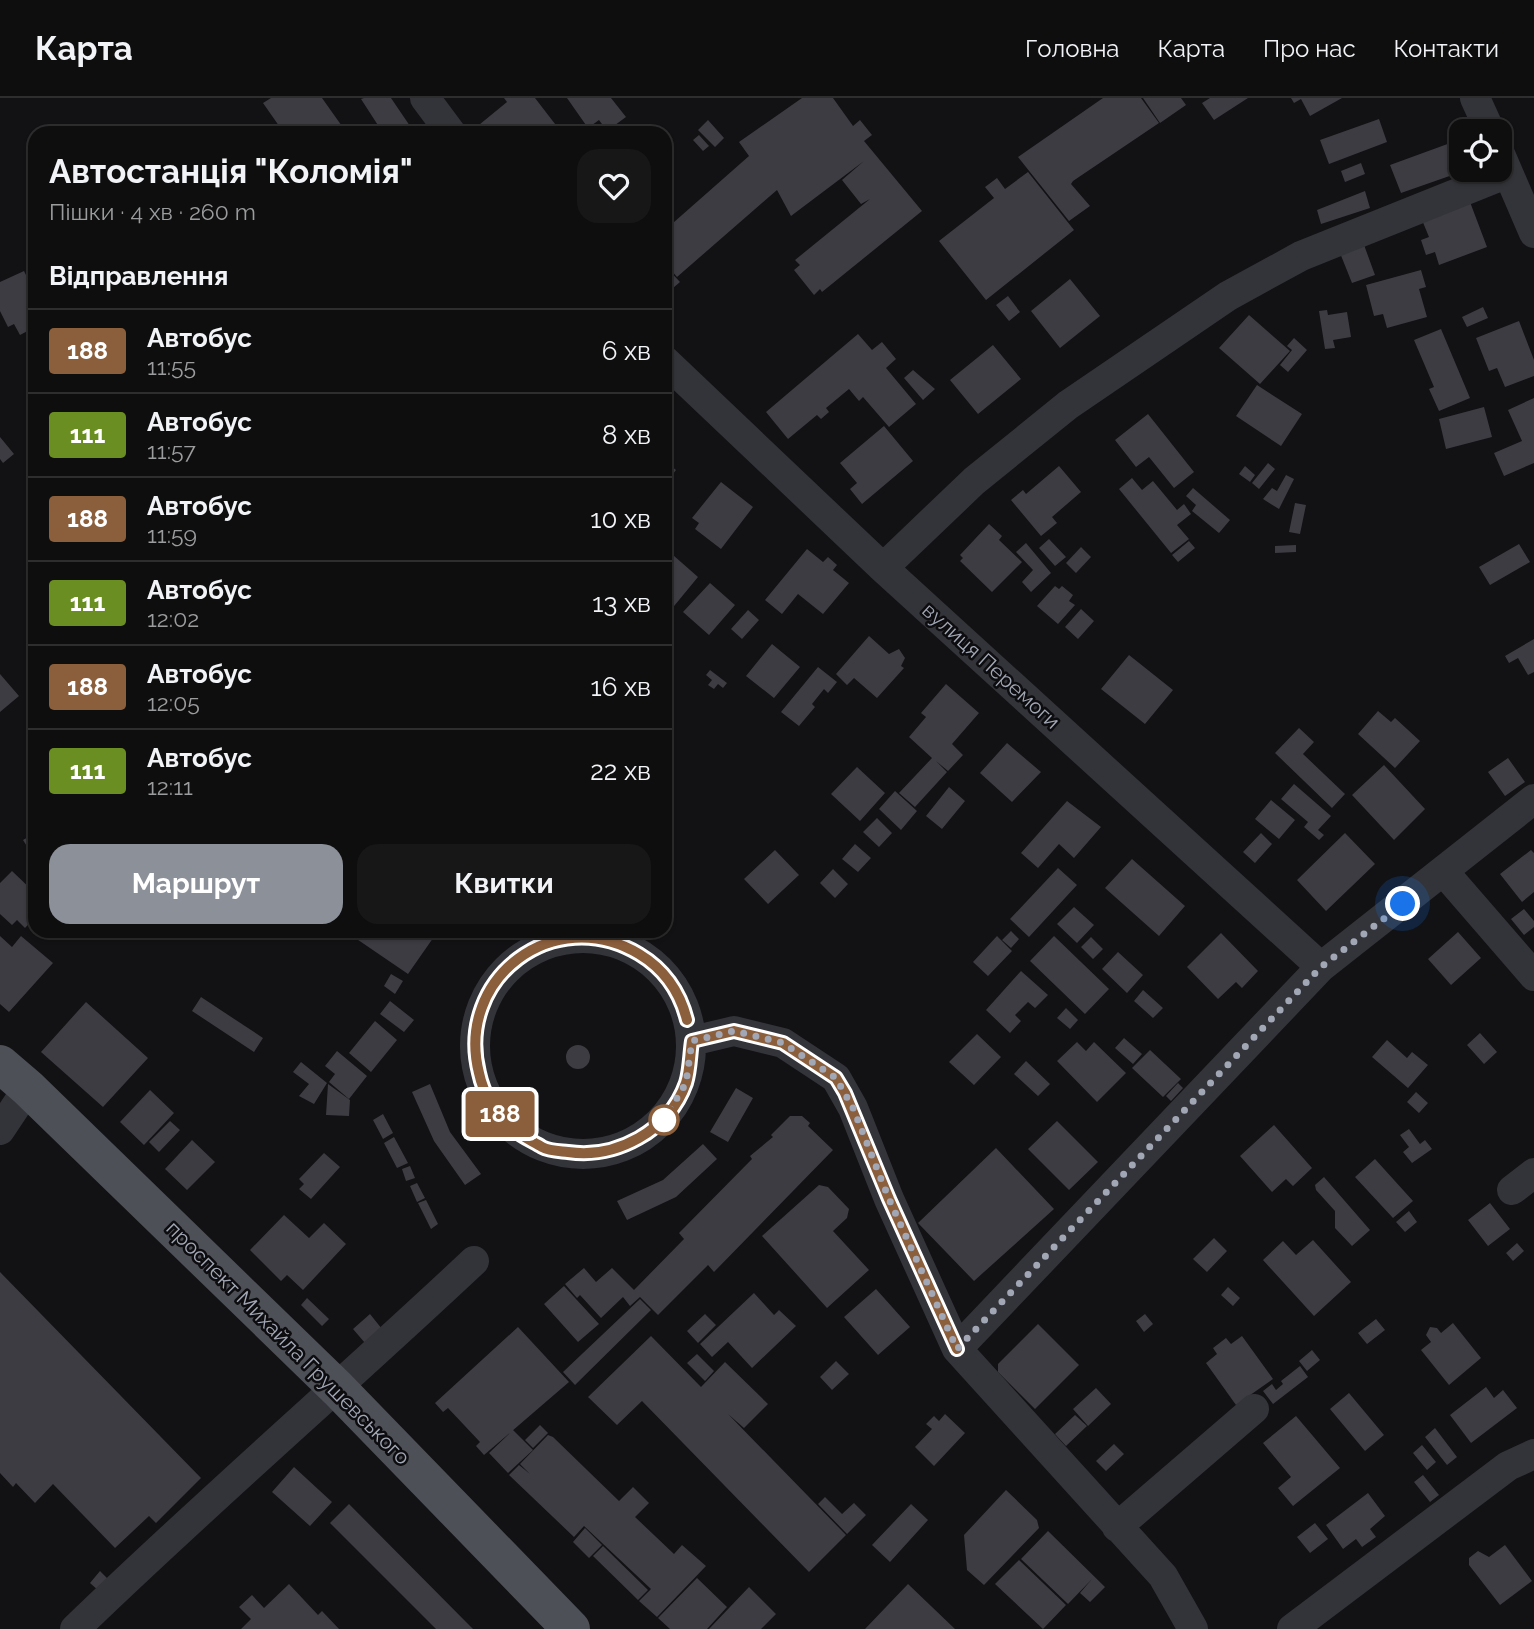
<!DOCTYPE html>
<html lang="uk">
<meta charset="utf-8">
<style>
:root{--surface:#0e0e0f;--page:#171718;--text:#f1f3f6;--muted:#9b9c9e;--line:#2e2e2f;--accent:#8c9099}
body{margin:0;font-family:Raleway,sans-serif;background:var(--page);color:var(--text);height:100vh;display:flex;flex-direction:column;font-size:26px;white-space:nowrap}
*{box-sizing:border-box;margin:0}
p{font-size:23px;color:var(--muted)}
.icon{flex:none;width:38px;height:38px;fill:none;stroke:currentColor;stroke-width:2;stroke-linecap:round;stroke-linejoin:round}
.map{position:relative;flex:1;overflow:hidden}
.drawer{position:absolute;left:28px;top:28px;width:644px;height:812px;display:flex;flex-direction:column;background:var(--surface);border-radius:21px;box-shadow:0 2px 5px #0004,0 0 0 2px var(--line)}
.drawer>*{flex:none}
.badge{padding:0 14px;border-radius:5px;font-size:24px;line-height:46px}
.tools{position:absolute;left:1449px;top:21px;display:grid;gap:14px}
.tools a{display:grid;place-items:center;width:63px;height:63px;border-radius:14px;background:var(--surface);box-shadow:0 2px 5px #0004,0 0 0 2px var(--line);font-size:35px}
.you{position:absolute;width:35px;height:35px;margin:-18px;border:5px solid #fff;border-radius:50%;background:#1a73e8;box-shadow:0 0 0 10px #1a73e833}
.map>.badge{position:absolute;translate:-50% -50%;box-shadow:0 0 0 4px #fff}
h2{padding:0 21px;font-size:26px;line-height:63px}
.round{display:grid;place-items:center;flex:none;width:74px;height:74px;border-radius:21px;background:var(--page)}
.headline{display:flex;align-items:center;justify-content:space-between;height:119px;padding:0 21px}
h1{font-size:33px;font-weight:700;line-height:52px}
.cta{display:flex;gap:14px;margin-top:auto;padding:14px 21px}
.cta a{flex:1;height:80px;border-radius:21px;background:var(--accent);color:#fff;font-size:28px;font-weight:700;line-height:80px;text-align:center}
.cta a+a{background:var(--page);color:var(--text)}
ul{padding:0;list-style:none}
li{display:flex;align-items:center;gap:21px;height:84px;padding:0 21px;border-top:2px solid var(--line)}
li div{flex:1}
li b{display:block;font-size:26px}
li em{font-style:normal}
li .badge{min-width:77px;font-weight:700;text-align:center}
header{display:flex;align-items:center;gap:42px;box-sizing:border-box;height:98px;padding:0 35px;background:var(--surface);border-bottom:2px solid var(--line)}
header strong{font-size:33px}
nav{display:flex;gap:38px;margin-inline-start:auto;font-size:24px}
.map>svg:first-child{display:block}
.building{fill:#3c3c42}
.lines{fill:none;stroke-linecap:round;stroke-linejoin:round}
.minor{stroke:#333439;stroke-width:30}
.major{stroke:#4e5058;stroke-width:38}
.line-casing{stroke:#fff;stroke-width:16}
.line{stroke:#8b5e3c;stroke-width:10}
.walk{stroke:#a2a7b6;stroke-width:7;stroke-dasharray:0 12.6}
.stop-dot{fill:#fff;stroke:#8b5e3c;stroke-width:3.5}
.labels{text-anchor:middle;stroke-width:5;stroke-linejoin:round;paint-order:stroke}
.street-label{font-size:21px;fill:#a2a7b6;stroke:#0d0d0f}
</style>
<header>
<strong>Карта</strong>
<nav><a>Головна</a><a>Карта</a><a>Про нас</a><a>Контакти</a></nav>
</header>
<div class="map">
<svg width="1534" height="1531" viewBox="0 0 1534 1531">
<rect width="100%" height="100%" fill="#121214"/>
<!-- building -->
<path class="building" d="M271,0H322L344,31L338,35H319L316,31L311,35H284L263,5Z
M364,0H391L410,28L400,35H383L361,1Z
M504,0H535L562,35H477L474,31L507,4Z
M567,0H611L626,19L607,33L599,22L588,30Z
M802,0H833L853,28L860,22L872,37L864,43L922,113L822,194L820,191L814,197L794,172L800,167L795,162L870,101L861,106L842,82L864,63L791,118L777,92L677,179L665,165V132L749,58L739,44Z
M1103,0H1141L1159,25L1073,83L1071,86L1090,108L1069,123L1018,59Z
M1143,0H1181L1186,7L1160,25Z
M1210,0H1248L1214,22L1202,5Z
M1291,0H1342L1310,18L1301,1L1294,5Z
M1379,21L1387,44L1329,66L1320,42Z
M708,22L724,40L715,49L698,32Z
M699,37L709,48L703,53L693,42Z
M1453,44L1461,74L1401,95L1390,67Z
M1361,65L1365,76L1345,84L1341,73Z
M1028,74L1074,132L986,202L939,143L994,100L985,89L997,80L1005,91Z
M1365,93L1370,110L1321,126L1317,112Z
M1470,104L1487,149L1439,167L1435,154L1426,157L1421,142L1429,139L1422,122Z
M1360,136L1375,177L1352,185L1336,145Z
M665,168L680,184L665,197Z
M1421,172L1426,189L1419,191L1427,219L1387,230L1383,216L1374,218L1366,187Z
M24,173L35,195V229L20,237L14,226L8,229L0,213V184Z
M1070,181L1100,218L1060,250L1031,213Z
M1008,198L1020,214L1009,223L996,207Z
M1483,209L1488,220L1467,229L1462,219Z
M1327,212L1328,217L1347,214L1351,239L1333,242L1335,250L1325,251L1319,213Z
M1249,217L1290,253L1260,286L1219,250Z
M1519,223L1534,262V278L1505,289L1497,270L1489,273L1476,240Z
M1441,231L1470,300L1439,313L1429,291L1434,289L1414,242Z
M858,236L872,252L882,244L896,261L886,270L916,306L889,329L863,299L859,303L849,291L826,310L829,314L821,321L817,317L788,341L766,314Z
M1294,240L1307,252L1288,274L1280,267L1292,252L1287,248Z
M993,247L1021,281L978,316L950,282Z
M913,272L935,291L923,302L904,280Z
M1257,287L1302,316L1281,348L1236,318Z
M1534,300V365L1504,378L1494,355L1522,343L1508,312Z
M1484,309L1492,339L1446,351L1439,321Z
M1148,316L1194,374L1174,390L1149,359L1136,369L1115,342Z
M884,328L913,363L862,406L850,391L857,385L840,365Z
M0,339L14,356L3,365L0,361Z
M665,363L676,372L665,386Z
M1268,365L1275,371L1259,391L1252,385Z
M1059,368L1081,394L1052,419L1057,425L1041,438L1011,402L1023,392L1026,396Z
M1245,368L1255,377L1250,384L1239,376Z
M1286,377L1294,381L1279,411L1263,401L1272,390L1277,393Z
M1132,380L1142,392L1153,383L1177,412L1184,406L1191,416L1177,427L1189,441L1171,455L1119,391Z
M721,384L753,409L721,451L695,431L699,425L692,420Z
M1193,390L1230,422L1219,435L1192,413L1196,407L1186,398Z
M1295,405L1306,407L1300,436L1289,434Z
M989,426L1002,438L999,442L1022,464L992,494L960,463L963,460L960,457Z
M1049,441L1066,459L1055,468L1039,450Z
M1189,443L1195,450L1178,464L1172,457Z
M1026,445L1051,475L1031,494L1022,484L1033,472L1016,454Z
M1519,446L1530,464L1490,487L1479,469Z
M1296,447V454L1275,455V448Z
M1081,449L1091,459L1076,475L1066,465Z
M665,450L698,479L665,519Z
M807,451L823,464L828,459L837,467L833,472L849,485L823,516L798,496L782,516L765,502Z
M710,485L735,507L709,537L683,514Z
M1055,488L1059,491L1062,488L1073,497L1069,503L1075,507L1058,526L1037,508Z
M1081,511L1094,523L1078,541L1065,529Z
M748,512L759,522L742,541L731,531Z
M869,538L889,556L899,551L905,560L901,568L904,570L877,600L854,580L847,587L836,576Z
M1534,541V574L1528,577L1518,560L1509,565L1505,558Z
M772,546L800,569L774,600L746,578Z
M1129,557L1173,592L1145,626L1101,591Z
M818,569L837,584L828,595L824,591L812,606L815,609L799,628L781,614Z
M710,572L727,585L723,590L718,586L714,591L708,587L712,582L706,577Z
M0,576L19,598L0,614Z
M946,586L979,615L952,646L963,657L948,673L936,663L947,674L915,709L899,695L932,660L909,639L926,619L921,615Z
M1378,613L1391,624L1395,620L1420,643L1395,670L1358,636Z
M1299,630L1314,644L1303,656L1345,696L1332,710L1275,655Z
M1007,645L1041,674L1012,704L980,675Z
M1508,660L1525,684L1505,698L1488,674Z
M1384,667L1425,711L1394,742L1352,697Z
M857,669L885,695L860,723L831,696Z
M1294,686L1331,718L1318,732L1324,737L1319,742L1304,729L1308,724L1281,701Z
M949,689L965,703L942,731L926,718Z
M895,693L917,713L901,732L879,711Z
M1271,702L1295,722L1279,741L1255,721Z
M1067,703L1101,729L1074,760L1059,746L1038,770L1021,755Z
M877,720L892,735L879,749L863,734Z
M35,735V757L33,758L23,742Z
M1261,735L1272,746L1255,765L1243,754Z
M1345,735L1375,766L1326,813L1297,782Z
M855,746L871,760L858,774L842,761Z
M775,752L799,777L768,806L744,781Z
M1531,752L1534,755V794L1522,804L1500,776Z
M1132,761L1185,808L1159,838L1105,790Z
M1058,770L1077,787L1029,839L1010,821Z
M833,771L848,786L835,800L820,785Z
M12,773L35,795V805L31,808L35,812V819L25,830L17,822L12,827L0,816V785Z
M1074,809L1094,827L1077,845L1057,826Z
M1524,811L1534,823V829L1524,837L1511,821Z
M345,833H438L408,876Z
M1011,833L1019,841L1011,850L1002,842Z
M1458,834L1481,860L1451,887L1428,861Z
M1221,835L1258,873L1242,890L1236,884L1218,901L1187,869Z
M0,838L12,849L21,838L53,865L9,914L0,906Z
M997,838L1012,853L988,878L973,864Z
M1054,838L1109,891L1085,916L1030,863Z
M1091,839L1103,851L1093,861L1081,849Z
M1118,854L1143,877L1127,895L1102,871Z
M1021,873L1048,897L1035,910L1028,904L1015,917L1021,923L1010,935L986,912Z
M391,876L403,883L395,896L384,888Z
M1143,892L1163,910L1153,920L1134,903Z
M201,899L263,940L254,954L192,913Z
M390,903L414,922L404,934L380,916Z
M86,904L148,960L103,1009L41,954Z
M1066,910L1078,922L1070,931L1057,920Z
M375,923L397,942L371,974L349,955Z
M1480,935L1497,954L1484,966L1467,947Z
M977,936L1001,959L974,987L949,964Z
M1124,940L1142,956L1133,966L1115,950Z
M1387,942L1407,960L1412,954L1428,967L1408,990L1372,959Z
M1077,944L1086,953L1094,944L1126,975L1097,1004L1057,963Z
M566 959a12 12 0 1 1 24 0a12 12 0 1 1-24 0Z
M1150,952L1181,981L1163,999L1132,970Z
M337,953L367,978L349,1001L329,984L335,976L325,968Z
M1026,963L1050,986L1038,998L1014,976Z
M301,964L327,985L314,1006L299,998L309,986L293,974Z
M1178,985L1183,990L1171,1003L1166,998Z
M328,986L350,1002L349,1018L326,1017Z
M430,986L450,1034L481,1076L465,1087L434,1043L412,994Z
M736,990L753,1000L728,1044L710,1034Z
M150,992L174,1015L144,1047L120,1024Z
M1416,994L1428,1005L1419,1015L1407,1004Z
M383,1016L393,1035L383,1041L373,1022Z
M790,1018H802L810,1025L808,1028L833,1052L714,1174L708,1167L658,1217L640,1199L630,1208L623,1199L601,1220L580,1197L577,1200L565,1186L584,1170L596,1184L612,1170L634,1192L684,1141L679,1135L752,1061L750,1058L773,1039L771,1037Z
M170,1023L180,1032L159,1054L149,1044Z
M1057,1023L1098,1064L1069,1092L1028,1051Z
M1274,1027L1312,1070L1293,1088L1286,1081L1272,1094L1240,1058Z
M1409,1031L1420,1046L1425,1042L1432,1051L1412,1065L1403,1054L1409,1049L1400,1037Z
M394,1039L408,1065L397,1070L384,1045Z
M192,1042L215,1064L187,1092L165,1071Z
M703,1046L717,1061L676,1099L627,1122L617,1103L663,1082Z
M996,1050L1054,1111L974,1183L918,1125Z
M324,1055L340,1069L311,1101L299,1091L304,1086L299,1081Z
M1375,1061L1413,1103L1393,1120L1355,1079Z
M410,1068L415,1080L406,1083L402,1071Z
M1324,1079L1370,1132L1352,1148L1335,1130V1113L1316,1092L1315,1087Z
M417,1085L425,1100L417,1104L410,1088Z
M819,1087L828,1089L849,1111L847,1120L833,1133L869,1172L827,1210L762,1138Z
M426,1102L438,1126L431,1131L418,1105Z
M1490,1105L1510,1131L1488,1148L1468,1122Z
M1409,1113L1417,1124L1405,1134L1396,1124Z
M284,1117L309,1140L324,1125L346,1146L303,1192L287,1177L281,1183L250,1152Z
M1214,1140L1227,1153L1207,1174L1193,1161Z
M1313,1142L1351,1184L1314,1218L1263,1162L1283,1143L1296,1157Z
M1517,1145L1524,1153L1513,1163L1506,1155Z
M0,1174L201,1380L156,1425L149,1418L115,1450L53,1386L35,1405L16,1385L13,1389L0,1375Z
M564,1188L599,1226L578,1244L544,1206Z
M1228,1189L1240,1200L1233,1208L1221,1197Z
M876,1191L910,1229L878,1257L844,1219Z
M754,1195L774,1217L779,1212L796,1228L752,1270L728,1244L712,1259L700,1246Z
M307,1200L329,1221L322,1228L301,1207Z
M640,1201L651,1212L575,1287L563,1274Z
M370,1216L382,1231L365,1245L353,1231Z
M705,1216L716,1227L698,1245L687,1233Z
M1145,1216L1153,1226L1144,1234L1136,1223Z
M1376,1221L1385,1232L1367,1246L1358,1235Z
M1453,1225L1481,1260L1449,1287L1421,1252L1431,1244L1426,1237L1430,1229L1437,1230L1441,1235Z
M1038,1226L1079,1267L1035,1311L998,1274V1266Z
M518,1229L569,1284L484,1357L476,1348L480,1344L448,1310L443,1314L435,1305Z
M651,1238L701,1289L725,1264L768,1306L744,1330L728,1316L846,1437L809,1474L642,1303L617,1327L588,1299Z
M1242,1238L1273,1281L1236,1307L1206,1265L1217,1256L1213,1250L1226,1240L1231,1246Z
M1312,1252L1320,1262L1307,1273L1299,1263Z
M697,1256L714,1273L705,1283L687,1265Z
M836,1263L849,1276L832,1292L820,1279Z
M1300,1268L1308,1279L1273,1306L1263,1293L1272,1286L1276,1292L1283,1286L1281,1283Z
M1486,1289L1494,1300L1503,1292L1517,1310L1471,1345L1450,1317Z
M1096,1290L1111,1306L1088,1328L1073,1311Z
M1349,1295L1384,1337L1365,1353L1330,1311Z
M945,1316L965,1335L934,1368L915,1349L932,1331L926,1326L934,1318L939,1323Z
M1075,1317L1087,1328L1066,1348L1055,1336Z
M1296,1318L1340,1370L1293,1408L1278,1390L1291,1379L1263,1345Z
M540,1327L548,1335L533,1350L525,1342Z
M1435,1330L1457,1359L1447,1367L1425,1339Z
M513,1332L533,1352L508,1375L489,1355Z
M548,1337L553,1339L619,1403L633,1389L649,1405L635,1419L674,1456L682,1447L706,1468L657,1519L639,1503L651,1491L584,1428L574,1439L509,1377L519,1367L530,1376L520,1366Z
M1114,1346L1124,1356L1106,1373L1096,1363Z
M1422,1347L1436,1364L1427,1372L1413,1355Z
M294,1369L332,1404L310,1428L272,1394Z
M1423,1377L1439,1397L1430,1404L1414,1384Z
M1006,1392L1037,1422L1039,1430L984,1487L967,1472L964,1437Z
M1368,1395L1385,1418L1370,1431L1376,1439L1362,1449L1356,1441L1343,1451L1326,1427Z
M825,1399L842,1416L854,1405L866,1417L847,1436L818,1406Z
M349,1406L473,1531H436L330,1425Z
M911,1406L928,1422L890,1464L872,1447Z
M1315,1425L1328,1441L1310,1455L1297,1439Z
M585,1430L602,1447L589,1460L573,1444Z
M1048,1433L1105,1489L1090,1504L1080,1495L1092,1481L1068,1506L1021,1461Z
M1505,1447L1532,1483L1500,1507L1469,1467V1460L1478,1453L1489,1459Z
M603,1448L648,1492L638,1502L593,1458Z
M1019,1462L1066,1507L1043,1531L995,1486Z
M100,1473L109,1482L99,1493L90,1485Z
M697,1480L727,1509L707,1531H670L658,1520Z
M289,1486L318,1517L322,1513L339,1531H241L251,1521L239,1509L252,1497L264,1510Z
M908,1486L955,1531H865Z
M749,1489L776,1516L761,1531H709Z"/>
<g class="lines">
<!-- minor -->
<path class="minor" d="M425,0L451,35
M1475,0L1490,33
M1500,56L1534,135
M665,263L883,470L1321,869
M883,470L974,383L1068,307L1228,198L1301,158L1508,75
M1444,774L1534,878
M475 948a108 108 0 1 1 216 0a108 108 0 1 1-216 0Z
M692,943L734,933L783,945L836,980L853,1010L889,1101L957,1251L1163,1478L1193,1531
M0,1032L28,990
M1512,1092L1534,1075
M957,1251L1321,869L1534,701
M1117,1429L1254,1311
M75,1531C205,1405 342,1287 474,1163
M1292,1531L1508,1368L1534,1356"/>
<!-- major -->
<path class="major" d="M0,966L28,990L338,1291L571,1531"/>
</g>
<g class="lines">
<!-- line casing -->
<g class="line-casing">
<path id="line" d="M687,922C680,894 664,871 639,856C554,805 455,880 479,975C483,994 495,1017 510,1029C519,1037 532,1043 542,1049C549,1053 559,1053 568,1054C616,1061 669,1033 686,985C690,973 690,956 692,943L734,933L783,945L836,980L845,995L889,1101L957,1251"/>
</g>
<!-- line -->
<use href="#line" class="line"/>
<!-- walk -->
<path class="walk" d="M664,1022L686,985L692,943L734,933L783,945L836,980L853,1010L889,1101L957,1251L1321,869L1403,806"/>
</g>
<!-- markers -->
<circle class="stop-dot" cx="664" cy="1022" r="14"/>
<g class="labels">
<!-- street labels -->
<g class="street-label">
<text transform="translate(991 568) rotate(42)" y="7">вулиця Перемоги</text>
<text transform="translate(288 1245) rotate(45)" y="7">проспект Михайла Грушевського</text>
</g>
</g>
</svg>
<div class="tools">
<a><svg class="icon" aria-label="locate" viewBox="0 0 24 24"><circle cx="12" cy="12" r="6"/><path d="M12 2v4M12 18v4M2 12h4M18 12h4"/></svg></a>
</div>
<div class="you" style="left:1403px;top:806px"></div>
<b class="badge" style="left:500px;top:1016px;background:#8b5e3c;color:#fff">188</b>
<section class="drawer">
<div class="headline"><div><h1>Автостанція &quot;Коломія&quot;</h1><p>Пішки · 4 хв · 260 m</p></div><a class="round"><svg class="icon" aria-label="heart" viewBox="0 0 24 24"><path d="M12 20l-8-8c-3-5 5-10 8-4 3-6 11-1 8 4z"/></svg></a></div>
<h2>Відправлення</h2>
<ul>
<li><span class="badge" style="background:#8b5e3c;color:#fff">188</span><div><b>Автобус</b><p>11:55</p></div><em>6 хв</em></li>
<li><span class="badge" style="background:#6b8e23;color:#fff">111</span><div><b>Автобус</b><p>11:57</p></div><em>8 хв</em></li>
<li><span class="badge" style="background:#8b5e3c;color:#fff">188</span><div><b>Автобус</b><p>11:59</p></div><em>10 хв</em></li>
<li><span class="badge" style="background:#6b8e23;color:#fff">111</span><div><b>Автобус</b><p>12:02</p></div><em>13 хв</em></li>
<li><span class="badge" style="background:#8b5e3c;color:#fff">188</span><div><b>Автобус</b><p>12:05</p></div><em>16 хв</em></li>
<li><span class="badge" style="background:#6b8e23;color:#fff">111</span><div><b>Автобус</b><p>12:11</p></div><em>22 хв</em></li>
</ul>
<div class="cta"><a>Маршрут</a><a>Квитки</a></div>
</section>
</div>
